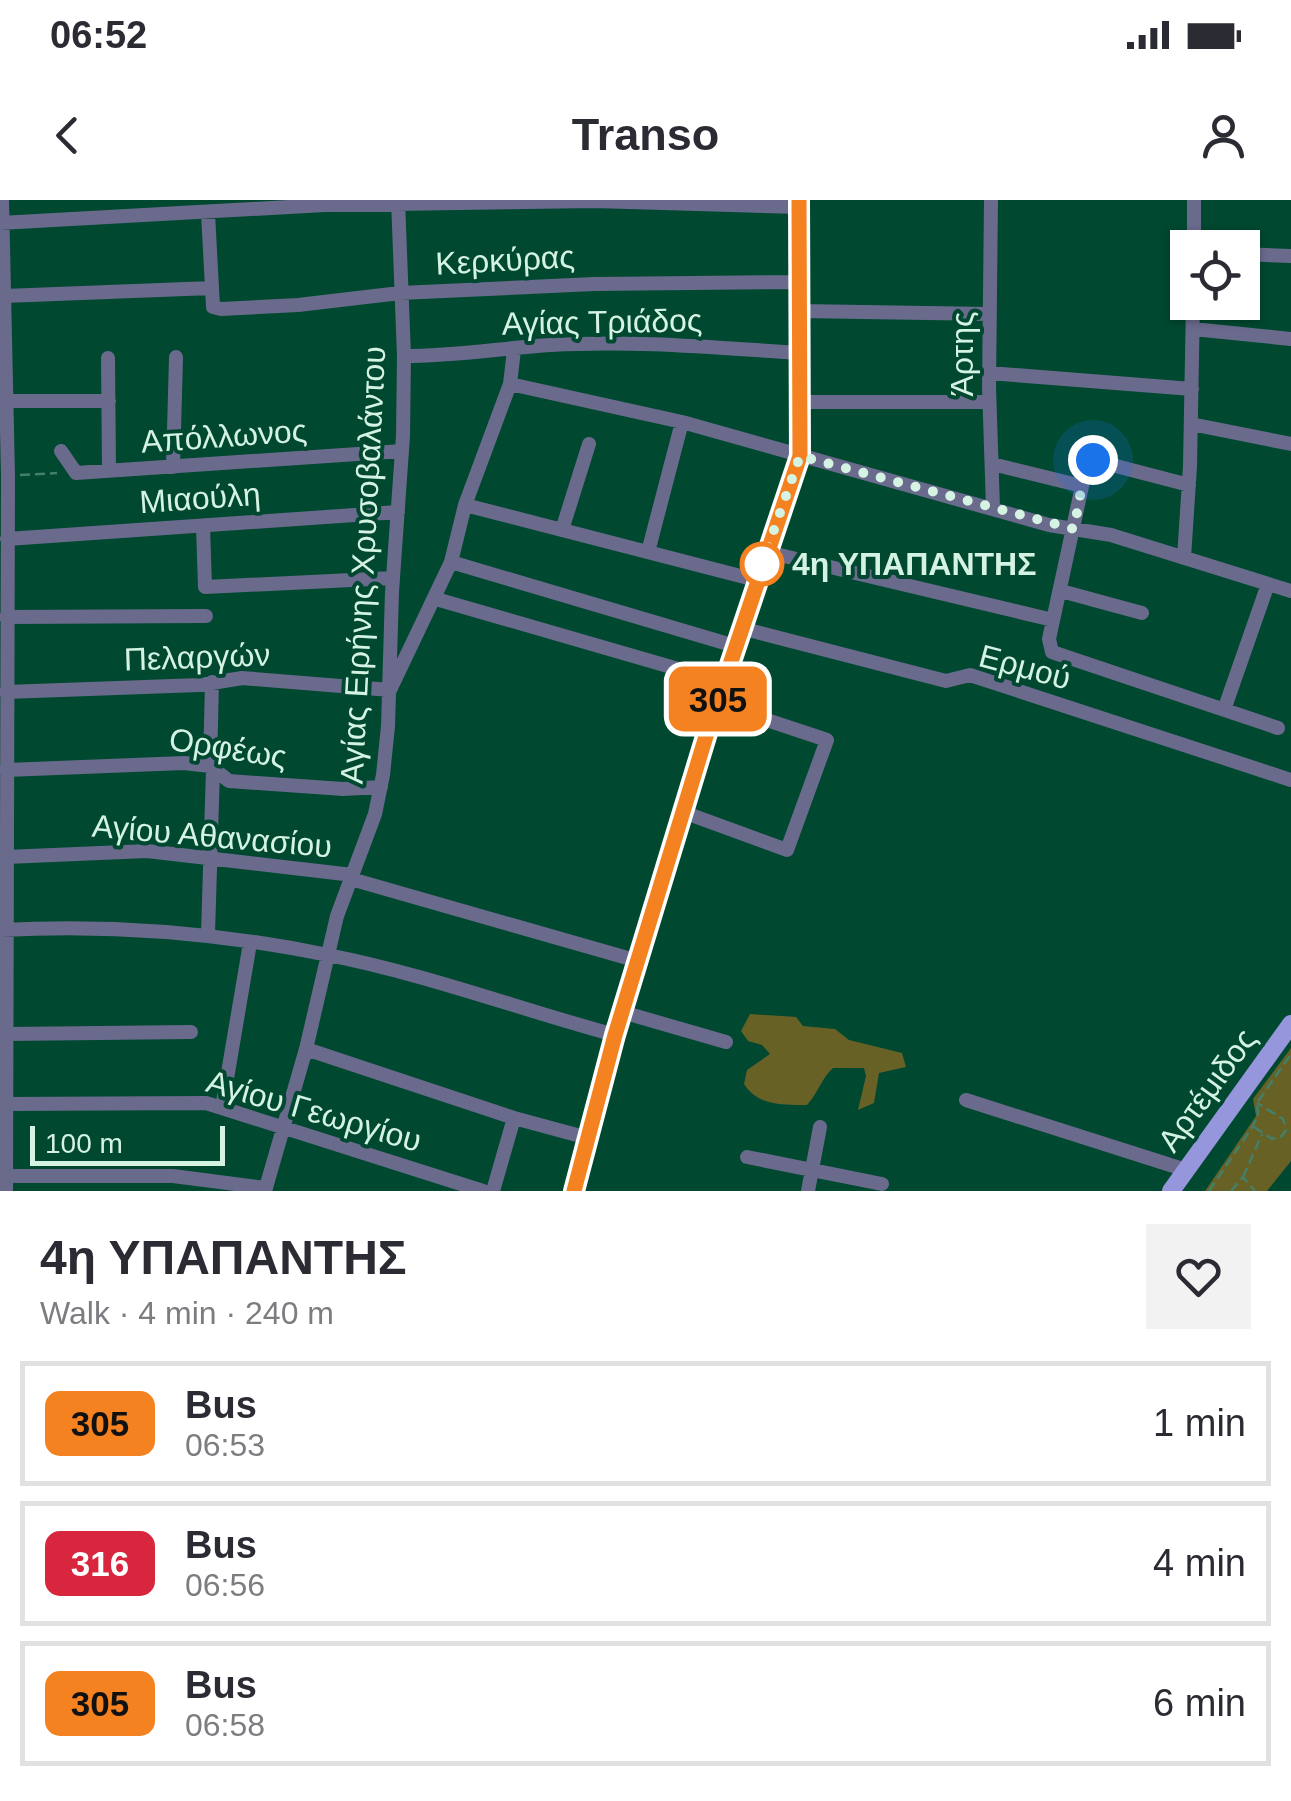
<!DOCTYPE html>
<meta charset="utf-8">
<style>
:root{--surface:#fff;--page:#f2f2f3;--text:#2b2b33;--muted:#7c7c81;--line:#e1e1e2}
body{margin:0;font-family:Arial,sans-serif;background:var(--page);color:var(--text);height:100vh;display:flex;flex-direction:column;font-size:38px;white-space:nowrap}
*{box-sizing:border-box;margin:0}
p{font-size:32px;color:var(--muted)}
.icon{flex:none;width:55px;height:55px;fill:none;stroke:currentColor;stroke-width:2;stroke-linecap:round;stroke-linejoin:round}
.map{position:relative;height:991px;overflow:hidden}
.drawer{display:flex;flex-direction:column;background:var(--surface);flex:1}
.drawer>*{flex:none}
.badge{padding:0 20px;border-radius:15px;font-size:35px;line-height:65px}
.controls{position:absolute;left:1170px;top:30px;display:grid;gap:20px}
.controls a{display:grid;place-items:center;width:90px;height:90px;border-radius:0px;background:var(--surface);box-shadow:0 2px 8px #0004;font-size:50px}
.scale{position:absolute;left:30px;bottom:25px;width:195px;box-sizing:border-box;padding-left:10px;border:5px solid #d4f3e3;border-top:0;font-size:28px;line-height:35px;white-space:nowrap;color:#d4f3e3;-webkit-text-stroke:8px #004830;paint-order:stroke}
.you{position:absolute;width:50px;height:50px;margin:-25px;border:8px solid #fff;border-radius:50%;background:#1a73e8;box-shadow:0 0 0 15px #1a73e833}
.map>.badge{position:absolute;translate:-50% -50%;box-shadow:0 0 0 5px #fff}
.round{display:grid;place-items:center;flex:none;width:105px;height:105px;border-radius:0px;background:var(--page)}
.overview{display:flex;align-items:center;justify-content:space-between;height:170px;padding:0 40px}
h1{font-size:48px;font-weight:800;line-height:75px}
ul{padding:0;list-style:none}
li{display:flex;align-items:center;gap:30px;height:125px;margin:0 20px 15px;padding:0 20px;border:5px solid var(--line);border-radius:0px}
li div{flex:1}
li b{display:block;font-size:38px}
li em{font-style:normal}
li .badge{min-width:110px;font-weight:700;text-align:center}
.status{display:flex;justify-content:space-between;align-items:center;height:70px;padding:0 50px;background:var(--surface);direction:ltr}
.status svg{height:28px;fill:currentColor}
header{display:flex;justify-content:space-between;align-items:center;height:130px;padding:0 40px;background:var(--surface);font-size:45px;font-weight:800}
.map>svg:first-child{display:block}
.green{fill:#676126}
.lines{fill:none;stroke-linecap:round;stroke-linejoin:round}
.path{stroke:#447f6a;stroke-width:2.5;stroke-dasharray:10 5;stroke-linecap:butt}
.minor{stroke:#6a6a8d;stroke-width:14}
.major{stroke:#9696dc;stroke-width:18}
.line-casing{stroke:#fff;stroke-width:22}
.line{stroke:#f58220;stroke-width:15}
.walk{stroke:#d4f3e3;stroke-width:10;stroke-dasharray:0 18}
.stop-dot{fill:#fff;stroke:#f58220;stroke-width:5}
.labels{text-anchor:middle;stroke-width:8;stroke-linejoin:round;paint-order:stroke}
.street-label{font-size:32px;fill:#d4f3e3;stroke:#004830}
.stop-label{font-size:32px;font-weight:bold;fill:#d4f3e3;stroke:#004830;text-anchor:start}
</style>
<div class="status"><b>06:52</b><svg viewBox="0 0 49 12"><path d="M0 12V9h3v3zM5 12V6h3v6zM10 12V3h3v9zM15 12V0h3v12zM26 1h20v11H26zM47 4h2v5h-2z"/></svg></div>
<header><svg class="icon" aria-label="back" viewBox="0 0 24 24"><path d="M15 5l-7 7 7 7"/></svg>Transo<svg class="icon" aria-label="person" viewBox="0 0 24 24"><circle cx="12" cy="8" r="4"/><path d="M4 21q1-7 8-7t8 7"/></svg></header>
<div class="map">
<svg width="1291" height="991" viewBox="0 0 1291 991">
<rect width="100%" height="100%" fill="#004830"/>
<!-- green -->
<path class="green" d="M750,814L796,817L803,826L835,829L849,840L902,853L906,867L879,873L874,903L858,910L866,876L864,868H833C821,879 818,893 807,905C783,905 758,906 744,884L747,870L770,854L762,845L748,841L741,831Z
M1291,848V961L1267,991H1205L1256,916L1253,899Z"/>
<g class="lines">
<!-- path -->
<path class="path" d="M20,275L57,273
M1254,927L1272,939L1282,936L1286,930L1283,919L1257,903
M1243,977L1262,934
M1209,991L1253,926L1258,916L1257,903L1291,854
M1231,991L1243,977L1255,991"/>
<!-- minor -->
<path class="minor" d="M2,0L8,276L6,991
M991,0L989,187L993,308
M1194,0V48
M208,13L213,107L221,109L298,105L400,93L594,84L800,82
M0,23L325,5L595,1L799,7
M1242,54L1291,56
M4,96L212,88
M800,111L990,114
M1193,129L1291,139
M404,156C454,156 502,148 551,145C634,140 718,148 800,153
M108,158L109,271
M989,173L1192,189
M510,184L682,222L1049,325L1111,335L1291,391
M7,201H109
M800,202H989
M1191,224L1291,244
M61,251L76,273L402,251
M992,264L1082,286L1087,263L1093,260L1189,285
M173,267L176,157
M1082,286L1049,439L1052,452L1278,528
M465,305L756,380
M203,326L205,387L393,378
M562,330L589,244
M7,339L398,312
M648,352L682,222
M767,352L1053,420
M1184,358L1190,266L1193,102
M451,362L735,446
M1061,391L1142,413
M436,399L723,482
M6,417L206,416
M741,428L946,481L970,475L1291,580
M6,492L200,485L242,478L390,490L451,362L465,305L510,184L514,150
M1224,510L1268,384
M210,566L212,482
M6,570L184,563L210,566L229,581L343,589L381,587
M683,612L787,650L827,540L716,503
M6,657L147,651L353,675
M351,679L638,761
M1,730C110,724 221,733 328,755C425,774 519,809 615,835
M208,734L213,569
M622,812L726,842
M6,834L191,832
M306,849L514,918L588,938
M966,900L1186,970
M6,904L206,903L483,991
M222,908L250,743
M747,957L882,984
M6,976H173L266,988
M265,991L306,849L337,716L375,614L383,575L388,526L392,392L403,236L404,156L398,0
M493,991L514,918
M574,991L615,835L707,533L800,255L799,0
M808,991L820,927"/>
<!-- major -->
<path class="major" d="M1171,991L1291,824"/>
</g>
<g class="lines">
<!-- line casing -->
<g class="line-casing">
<path id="line" d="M574,991L615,835L707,533L800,256L799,0"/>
</g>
<!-- line -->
<use href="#line" class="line"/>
<!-- walk -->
<path class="walk" d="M762,364L800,256L1074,329L1086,263L1093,260"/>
</g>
<!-- markers -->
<circle class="stop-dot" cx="762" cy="364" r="20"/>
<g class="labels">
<!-- street labels -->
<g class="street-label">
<text transform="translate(505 60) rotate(-3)" y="11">Κερκύρας</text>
<text transform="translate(602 122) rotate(-1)" y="11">Αγίας Τριάδος</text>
<text transform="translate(962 154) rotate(-90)" y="11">Άρτης</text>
<text transform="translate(224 236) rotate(-4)" y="11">Απόλλωνος</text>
<text transform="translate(200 298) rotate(-4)" y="11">Μιαούλη</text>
<text transform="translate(363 365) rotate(-87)" y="11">Αγίας Ειρήνης Χρυσοβαλάντου</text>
<text transform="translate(197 457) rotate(-2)" y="11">Πελαργών</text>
<text transform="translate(1025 467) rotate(15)" y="11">Ερμού</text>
<text transform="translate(228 548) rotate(9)" y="11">Ορφέως</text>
<text transform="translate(212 636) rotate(5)" y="11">Αγίου Αθανασίου</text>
<text transform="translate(1207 890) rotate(-54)" y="11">Αρτέμιδος</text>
<text transform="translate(314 911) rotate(16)" y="11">Αγίου Γεωργίου</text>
</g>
<!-- stop labels -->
<g class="stop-label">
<text x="792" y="375">4η ΥΠΑΠΑΝΤΗΣ</text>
</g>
</g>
</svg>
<div class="controls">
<a><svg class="icon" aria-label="locate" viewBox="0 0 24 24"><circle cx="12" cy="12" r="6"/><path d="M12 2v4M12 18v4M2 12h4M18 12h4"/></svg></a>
</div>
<div class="scale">100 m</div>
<div class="you" style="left:1093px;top:260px"></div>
<b class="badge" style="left:718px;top:499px;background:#f58220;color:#111">305</b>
</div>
<section class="drawer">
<div class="overview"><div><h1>4η ΥΠΑΠΑΝΤΗΣ</h1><p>Walk · 4 min · 240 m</p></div><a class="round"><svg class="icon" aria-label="heart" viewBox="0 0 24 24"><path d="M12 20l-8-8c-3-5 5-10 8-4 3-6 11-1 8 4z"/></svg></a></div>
<ul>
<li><span class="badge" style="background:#f58220;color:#111">305</span><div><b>Bus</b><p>06:53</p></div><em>1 min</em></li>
<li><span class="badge" style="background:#d7263d;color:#fff">316</span><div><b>Bus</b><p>06:56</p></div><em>4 min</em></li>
<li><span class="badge" style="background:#f58220;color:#111">305</span><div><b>Bus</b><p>06:58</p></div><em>6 min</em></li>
</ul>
</section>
